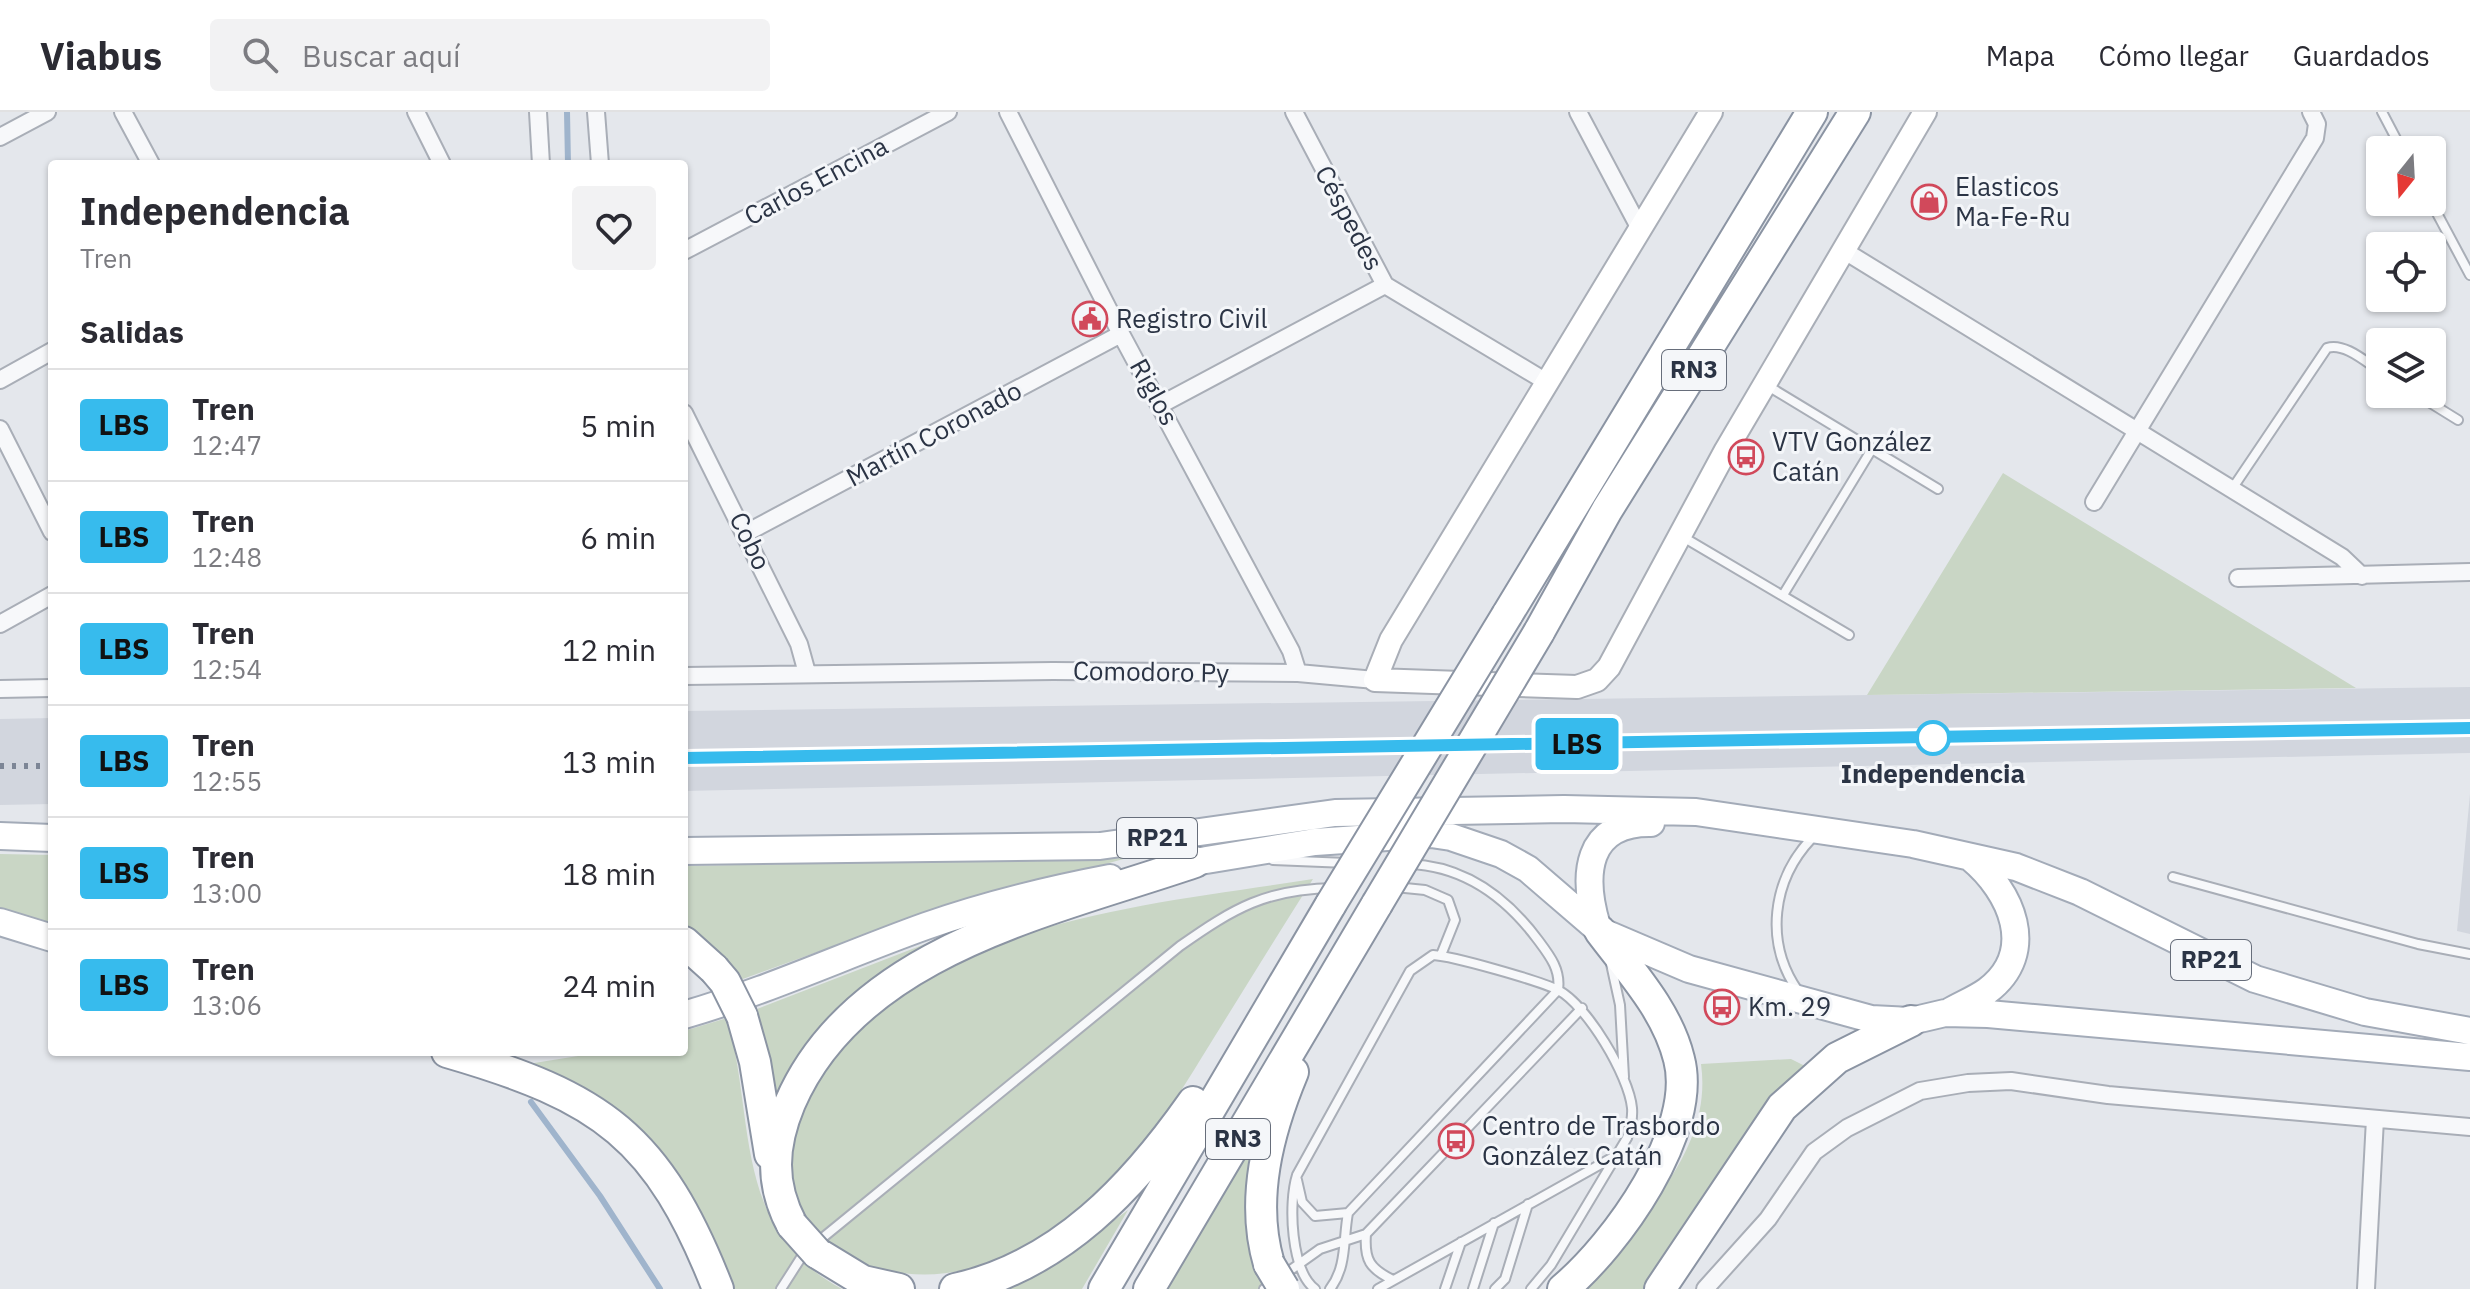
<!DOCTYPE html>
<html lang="es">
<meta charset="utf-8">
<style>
:root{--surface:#fff;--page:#f2f2f3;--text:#2b2b33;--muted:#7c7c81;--line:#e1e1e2}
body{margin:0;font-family:"IBM Plex Sans",sans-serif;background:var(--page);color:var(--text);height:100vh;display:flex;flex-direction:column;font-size:30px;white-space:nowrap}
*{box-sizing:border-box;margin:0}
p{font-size:26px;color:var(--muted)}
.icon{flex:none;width:44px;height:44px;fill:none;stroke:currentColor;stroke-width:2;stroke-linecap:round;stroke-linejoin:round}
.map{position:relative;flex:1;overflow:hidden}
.panel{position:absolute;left:48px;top:48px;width:640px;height:896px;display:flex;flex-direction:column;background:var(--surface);border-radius:8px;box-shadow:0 2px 6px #0004}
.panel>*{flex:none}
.badge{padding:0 16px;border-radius:6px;font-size:28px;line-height:52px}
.needle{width:52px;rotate:198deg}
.fabs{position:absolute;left:2366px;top:24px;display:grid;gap:16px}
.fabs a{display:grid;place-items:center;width:80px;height:80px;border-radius:8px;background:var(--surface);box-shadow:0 2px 6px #0004;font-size:40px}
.map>.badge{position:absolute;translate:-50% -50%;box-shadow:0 0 0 4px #fff}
h2{padding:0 32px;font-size:30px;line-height:72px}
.round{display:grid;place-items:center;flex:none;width:84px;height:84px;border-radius:8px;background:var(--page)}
.overview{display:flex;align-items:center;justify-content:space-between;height:136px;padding:0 32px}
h1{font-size:38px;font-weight:700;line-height:60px}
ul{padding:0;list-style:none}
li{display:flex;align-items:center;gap:24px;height:112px;padding:0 32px;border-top:2px solid var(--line)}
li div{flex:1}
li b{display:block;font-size:30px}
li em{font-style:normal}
li .badge{min-width:88px;font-weight:700;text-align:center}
header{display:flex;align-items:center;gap:48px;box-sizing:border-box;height:112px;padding:0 40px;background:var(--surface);border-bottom:2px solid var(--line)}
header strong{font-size:38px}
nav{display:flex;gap:44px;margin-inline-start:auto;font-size:28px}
.search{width:560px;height:72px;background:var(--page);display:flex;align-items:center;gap:20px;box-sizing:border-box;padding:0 28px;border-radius:8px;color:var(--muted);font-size:30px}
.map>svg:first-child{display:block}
.built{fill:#d2d6de}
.green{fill:#c9d6c5}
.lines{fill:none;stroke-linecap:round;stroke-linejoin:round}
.stream{stroke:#9fb4cc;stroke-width:6}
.lane-casing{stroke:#a9aeb7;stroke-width:12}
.street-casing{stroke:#a9aeb7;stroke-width:20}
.secondary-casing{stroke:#a9aeb7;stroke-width:26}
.primary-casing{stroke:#a3abb8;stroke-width:30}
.highway-casing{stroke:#8b94a3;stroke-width:34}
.lane{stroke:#f7f8fa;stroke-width:8}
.street{stroke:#f7f8fa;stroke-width:16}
.secondary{stroke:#fff;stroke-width:22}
.primary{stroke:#fff;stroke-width:26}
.highway{stroke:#fff;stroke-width:30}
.rail{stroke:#7d8696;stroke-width:6;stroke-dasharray:4 8;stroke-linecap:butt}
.highway-bridge-casing{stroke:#8b94a3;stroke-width:34;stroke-linecap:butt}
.highway-bridge{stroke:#fff;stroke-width:30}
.line-casing{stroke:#fff;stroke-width:18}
.line{stroke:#37bbed;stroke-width:12}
.stop-dot{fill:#fff;stroke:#37bbed;stroke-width:4}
.labels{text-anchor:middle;stroke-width:6;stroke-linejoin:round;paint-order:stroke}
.shield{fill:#f4f6f9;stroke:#676e7b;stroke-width:2}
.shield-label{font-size:24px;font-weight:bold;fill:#2b3445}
.street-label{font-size:26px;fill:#2b3445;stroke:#f4f6f9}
.poi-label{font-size:26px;fill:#2b3445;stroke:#f4f6f9;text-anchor:start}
.stop-label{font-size:26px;font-weight:bold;fill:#2b3445;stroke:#f4f6f9}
</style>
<header>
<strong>Viabus</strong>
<div class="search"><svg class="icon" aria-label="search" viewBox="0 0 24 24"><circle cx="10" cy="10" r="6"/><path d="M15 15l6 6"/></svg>Buscar aquí</div>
<nav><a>Mapa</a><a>Cómo llegar</a><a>Guardados</a></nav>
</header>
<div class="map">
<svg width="2470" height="1177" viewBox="0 0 2470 1177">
<rect width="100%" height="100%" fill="#e4e7ec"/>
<!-- built -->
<path class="built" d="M2470,575V641L684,679V599Z
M52,606V692L0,693V607Z
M2470,682V822L2457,819Z"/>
<!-- green -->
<path class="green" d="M2003,361L2356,576L1867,583Z
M0,742L52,743V813L0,799Z
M1127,746L914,805L740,868L713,834L684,812V754Z
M1313,767C1280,819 1248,871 1215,924C1178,984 1141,1047 1085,1092C1052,1119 1010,1146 968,1157C899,1175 806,1149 791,1071C784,1039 798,1005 813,976C834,937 866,902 904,878C1020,802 1178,788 1313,767Z
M977,812L849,888L821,915L775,985L757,897Z
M727,906C756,1006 731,1118 842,1177H729L708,1122L528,952L603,940H684V919Z
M1791,947L1807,955L1645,1177H1576C1631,1115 1714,1044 1701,952Z
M1253,1013C1245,1072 1240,1123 1269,1177H1159Z
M1128,1098L1082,1177H1006L1055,1152Z"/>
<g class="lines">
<!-- stream -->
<path class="stream" d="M567,0L568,52
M531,990L600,1084L660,1177"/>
<!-- lane casing -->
<g class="lane-casing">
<path id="lane" d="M2382,0L2402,38
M2431,90L2470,163
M1768,274L1938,377
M2416,282L2458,308
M2232,377L2327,236C2344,230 2366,250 2380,259
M1683,425L1849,523
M1783,483L1872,337
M1273,748L1347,751
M2173,765L2418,832L2470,842
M1395,775L1425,778L1448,788L1455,808L1441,843
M1611,852L1620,893L1624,965
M1798,879C1764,830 1772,768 1812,726
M1297,1068L1302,1090L1315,1104L1348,1101
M1366,1122C1364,1148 1370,1157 1393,1168
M781,1177L804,1141L1180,834C1234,796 1266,777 1334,776
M1264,1177L1320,1137L1366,1122L1582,896
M1315,1177C1291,1159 1288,1091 1297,1063L1410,859L1433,843C1453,844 1540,869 1558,878C1587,893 1629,964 1632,996C1633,1007 1630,1016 1627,1026L1551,1153L1531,1177
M1330,1177C1347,1155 1343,1128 1348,1101L1558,878C1561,858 1550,844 1538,828C1506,785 1465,754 1409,752
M1378,1177L1617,1043
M1445,1177L1461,1130
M1473,1177L1494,1111
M1495,1177L1505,1167L1528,1092"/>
</g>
<!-- street casing -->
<g class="street-casing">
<path id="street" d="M123,0L151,52
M416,0L442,52
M538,0L541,52
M596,0L600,52
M1008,0L1121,222L1291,539L1298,561
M1294,0L1385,173L1545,269
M1578,0L1639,115
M0,25L47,0
M1843,138L2342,445L2362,464
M684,139L948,0
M0,268L52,239
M1162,292L1385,173
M684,301L799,532L807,561
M0,317L52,420
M2094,390L2315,26L2317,12L2311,0
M746,421L1121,222
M2238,466L2470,460
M0,512L52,483
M684,564L1053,559L1298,561L1375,568
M0,577L52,576
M1705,1177L1768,1107L1814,1040L1847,1016L1920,979L1968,971L2011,969L2108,983L2470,1015
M2366,1177L2375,1007"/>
</g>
<!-- secondary casing -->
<g class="secondary-casing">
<path id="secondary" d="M1711,0L1391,528L1375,568L1577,575L1597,568L1609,555L1726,338L1925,0"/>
</g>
<!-- primary casing -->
<g class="primary-casing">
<path id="primary" d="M0,724L52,726
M684,739L1100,734L1335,701L1564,697L1696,700L1913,732L2016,755L2080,780L2255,867L2365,900L2470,919
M1176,753L1315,730L1431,722L1451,725L1501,742L1528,757L1600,819L1689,857L1871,907L1911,909L1945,901L1988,902L2470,945
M0,810L52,826
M1597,814C1582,764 1585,710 1651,711
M1949,900C1961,893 1976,887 1987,879C2039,840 2011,779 1971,746
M684,903C767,879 845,843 926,814C986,793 1047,778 1110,766"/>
</g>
<!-- highway casing -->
<g class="highway-casing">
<path id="highway" d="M1507,503L1812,0
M1539,520L1607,398L1855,0
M684,830L714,857
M742,904L755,950L770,1042
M447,940C602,985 658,1024 718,1177
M792,1113C770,1072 772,1034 790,991C856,838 1052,799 1195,750
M817,1141L863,1169L899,1177
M1269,1152C1250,1088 1268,1020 1293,960
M955,1177C1060,1154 1134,1074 1193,990
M1104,1177L1331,792
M1149,1177L1377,792
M1563,1177C1616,1133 1698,1019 1679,947C1667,898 1630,859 1600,819
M1660,1177L1782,995L1837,946L1911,909"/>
</g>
<!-- lane -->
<use href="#lane" class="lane"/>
<!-- street -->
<use href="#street" class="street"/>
<!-- secondary -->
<use href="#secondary" class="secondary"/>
<!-- primary -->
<use href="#primary" class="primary"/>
<!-- highway -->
<use href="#highway" class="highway"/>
<!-- rail -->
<path class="rail" d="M684,646L2470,616
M0,654H52"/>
<!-- highway-bridge casing -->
<g class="highway-bridge-casing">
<path id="highway-bridge" d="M1331,792L1507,503
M1377,792L1539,520
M714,857L725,870L742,904
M792,1113L817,1141
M1269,1152L1284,1177"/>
</g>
<!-- highway-bridge -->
<use href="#highway-bridge" class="highway-bridge"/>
</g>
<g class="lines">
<!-- line casing -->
<g class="line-casing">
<path id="line" d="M684,646L2470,616"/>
</g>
<!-- line -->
<use href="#line" class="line"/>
</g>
<!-- icons -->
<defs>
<g id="shop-ring" transform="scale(1.8)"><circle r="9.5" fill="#f4f6f9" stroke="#d1495b" stroke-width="1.5"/><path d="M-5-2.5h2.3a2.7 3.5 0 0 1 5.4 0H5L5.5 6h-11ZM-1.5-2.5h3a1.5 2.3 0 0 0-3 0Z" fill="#d1495b"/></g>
<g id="civic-ring" transform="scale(1.8)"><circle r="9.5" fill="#f4f6f9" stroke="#d1495b" stroke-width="1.5"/><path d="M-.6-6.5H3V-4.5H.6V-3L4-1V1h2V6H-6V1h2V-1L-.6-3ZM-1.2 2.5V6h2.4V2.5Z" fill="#d1495b"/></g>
<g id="bus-ring" transform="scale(1.8)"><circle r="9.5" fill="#f4f6f9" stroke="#d1495b" stroke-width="1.5"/><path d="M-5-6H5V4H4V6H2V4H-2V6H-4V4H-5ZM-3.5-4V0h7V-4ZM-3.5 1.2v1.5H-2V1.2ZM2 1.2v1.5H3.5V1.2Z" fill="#d1495b"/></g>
</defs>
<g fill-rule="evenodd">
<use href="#shop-ring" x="1929" y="90"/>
<use href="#civic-ring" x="1090" y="207"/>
<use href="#bus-ring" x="1746" y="345"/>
<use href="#bus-ring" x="1722" y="895"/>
<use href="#bus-ring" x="1456" y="1029"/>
</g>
<!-- markers -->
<circle class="stop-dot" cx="1933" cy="626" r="16"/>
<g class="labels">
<!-- shield labels -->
<g class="shield">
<rect x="1662" y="238" width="64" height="40" rx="6"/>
<rect x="1117" y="706" width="80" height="40" rx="6"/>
<rect x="2171" y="828" width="80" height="40" rx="6"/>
<rect x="1206" y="1007" width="64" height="40" rx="6"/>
</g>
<g class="shield-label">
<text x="1694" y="266">RN3</text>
<text x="1157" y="734">RP21</text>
<text x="2211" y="856">RP21</text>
<text x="1238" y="1035">RN3</text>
</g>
<!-- street labels -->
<g class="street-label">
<text transform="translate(816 69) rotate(-28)" y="9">Carlos Encina</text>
<text transform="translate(1349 106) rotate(62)" y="9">Céspedes</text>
<text transform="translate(1154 280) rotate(61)" y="9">Riglos</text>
<text transform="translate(934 322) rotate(-28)" y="9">Martín Coronado</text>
<text transform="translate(750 429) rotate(64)" y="9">Cobo</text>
<text transform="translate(1151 560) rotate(1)" y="9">Comodoro Py</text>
</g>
<!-- poi labels -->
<g class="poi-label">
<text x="1955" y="84">Elasticos<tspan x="1955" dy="30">Ma-Fe-Ru</tspan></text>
<text x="1116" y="216">Registro Civil</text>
<text x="1772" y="339">VTV González<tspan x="1772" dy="30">Catán</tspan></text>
<text x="1748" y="904">Km. 29</text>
<text x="1482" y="1023">Centro de Trasbordo<tspan x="1482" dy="30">González Catán</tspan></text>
</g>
<!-- stop labels -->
<g class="stop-label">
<text x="1933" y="671">Independencia</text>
</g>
</g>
</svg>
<div class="fabs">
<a><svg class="needle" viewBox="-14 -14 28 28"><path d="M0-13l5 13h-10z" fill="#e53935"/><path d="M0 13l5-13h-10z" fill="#7c7c81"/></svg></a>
<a><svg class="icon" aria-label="locate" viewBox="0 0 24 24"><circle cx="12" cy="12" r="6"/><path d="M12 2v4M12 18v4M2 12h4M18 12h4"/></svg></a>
<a><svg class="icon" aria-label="layers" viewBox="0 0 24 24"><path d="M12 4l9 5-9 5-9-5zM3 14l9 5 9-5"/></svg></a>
</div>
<b class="badge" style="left:1577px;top:632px;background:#37bbed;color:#111">LBS</b>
<section class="panel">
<div class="overview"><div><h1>Independencia</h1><p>Tren</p></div><a class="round"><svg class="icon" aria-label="heart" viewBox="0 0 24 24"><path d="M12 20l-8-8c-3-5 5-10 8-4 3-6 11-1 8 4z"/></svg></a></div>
<h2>Salidas</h2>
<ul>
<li><span class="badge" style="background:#37bbed;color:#111">LBS</span><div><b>Tren</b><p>12:47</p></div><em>5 min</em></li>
<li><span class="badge" style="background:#37bbed;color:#111">LBS</span><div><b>Tren</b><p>12:48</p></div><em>6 min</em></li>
<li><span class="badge" style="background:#37bbed;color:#111">LBS</span><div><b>Tren</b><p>12:54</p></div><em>12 min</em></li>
<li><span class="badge" style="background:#37bbed;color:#111">LBS</span><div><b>Tren</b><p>12:55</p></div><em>13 min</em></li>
<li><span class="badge" style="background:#37bbed;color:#111">LBS</span><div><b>Tren</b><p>13:00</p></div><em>18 min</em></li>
<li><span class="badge" style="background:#37bbed;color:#111">LBS</span><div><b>Tren</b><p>13:06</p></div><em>24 min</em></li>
</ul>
</section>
</div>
